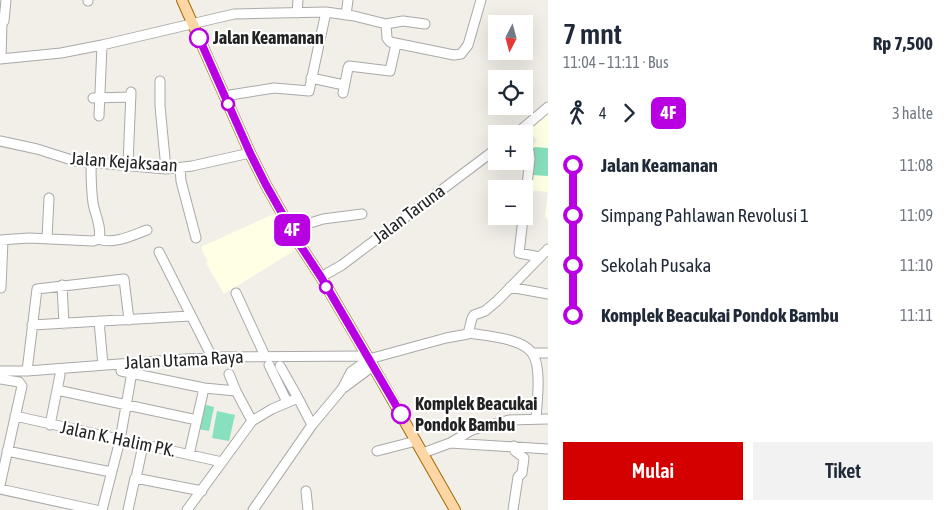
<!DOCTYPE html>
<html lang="id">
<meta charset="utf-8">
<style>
:root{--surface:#fff;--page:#f2f2f3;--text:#1f2937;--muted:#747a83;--accent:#d40000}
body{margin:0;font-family:"Asap Condensed",sans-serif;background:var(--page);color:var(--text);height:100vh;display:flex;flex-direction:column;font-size:19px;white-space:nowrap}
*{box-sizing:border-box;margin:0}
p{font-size:16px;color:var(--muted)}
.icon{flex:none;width:28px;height:28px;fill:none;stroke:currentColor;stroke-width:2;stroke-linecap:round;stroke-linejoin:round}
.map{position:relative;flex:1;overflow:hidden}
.panel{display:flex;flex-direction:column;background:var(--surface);width:400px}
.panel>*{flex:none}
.badge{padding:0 10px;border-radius:8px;font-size:18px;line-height:32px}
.needle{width:32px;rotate:186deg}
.tools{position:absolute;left:488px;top:15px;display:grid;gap:10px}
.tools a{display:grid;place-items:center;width:45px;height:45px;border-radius:0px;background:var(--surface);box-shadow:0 5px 20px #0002;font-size:25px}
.map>.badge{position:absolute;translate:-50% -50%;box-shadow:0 0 0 2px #fff}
.legs{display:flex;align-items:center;gap:8px;height:55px;padding:0 15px;font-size:16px}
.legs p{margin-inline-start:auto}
.summary{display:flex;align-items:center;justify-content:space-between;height:85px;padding:0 15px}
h1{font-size:28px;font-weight:600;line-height:38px}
.action{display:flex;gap:10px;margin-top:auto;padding:10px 15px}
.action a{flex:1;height:58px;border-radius:0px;background:var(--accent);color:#fff;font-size:20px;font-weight:600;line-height:58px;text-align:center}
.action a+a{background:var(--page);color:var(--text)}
ul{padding:0 15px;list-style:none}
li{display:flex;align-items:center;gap:18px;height:50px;font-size:19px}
li i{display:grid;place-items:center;width:8px;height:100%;margin:0 6px;background:currentColor}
li i::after{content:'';width:12px;height:12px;margin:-6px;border:4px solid;border-radius:50%;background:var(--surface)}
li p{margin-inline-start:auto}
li:first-child i{background:linear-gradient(#0000 50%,currentColor 0)}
li:last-child i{background:linear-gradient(currentColor 50%,#0000 0)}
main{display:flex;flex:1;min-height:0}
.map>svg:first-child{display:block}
.education{fill:#ffffe5}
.pitch{fill:#88e0be}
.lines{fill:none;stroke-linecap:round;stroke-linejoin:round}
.minor-casing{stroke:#a9a9a9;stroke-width:11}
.major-casing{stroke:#a06b00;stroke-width:12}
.minor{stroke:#fff;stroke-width:9}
.major{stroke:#fcd6a4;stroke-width:10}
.line-1-casing{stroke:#fff;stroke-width:11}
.line-1{stroke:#b900e2;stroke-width:8}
.stop-1-dot{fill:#fff;stroke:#b900e2;stroke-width:2.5}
.labels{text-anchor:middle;stroke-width:4.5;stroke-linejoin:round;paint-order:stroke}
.stop-label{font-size:18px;font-weight:bold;fill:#222;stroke:#fff;text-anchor:start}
.street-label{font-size:18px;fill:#222;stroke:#fff}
</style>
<main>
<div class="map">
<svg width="548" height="510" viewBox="0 0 548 510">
<rect width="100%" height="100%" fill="#f2efe9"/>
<!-- education -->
<path class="education" d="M548,110V220L545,216L548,192L528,190L532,148L537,140L527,128Z
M276,213L294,248L300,247L224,294L206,263L208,262L201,247Z"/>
<!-- pitch -->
<path class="pitch" d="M534,147L548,148V176L532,175Z
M203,404L214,407L209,431L198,429Z
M217,411L235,415L229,441L212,438Z"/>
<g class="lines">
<!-- minor casing -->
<g class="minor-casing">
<path id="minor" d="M88,1V0
M297,13L298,0
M346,15L348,0
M386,24L403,21L425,24
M0,59L61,53L102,45L234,14L326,12L354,16L386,24L387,38L390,42L454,55L461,54L468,45L481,0
M1,59L2,23L4,21L6,0
M311,78L344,85
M160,81V106L166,169
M343,93L348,68L349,66L390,71L396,44
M224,96L274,88L309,91L326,12
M93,98L131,97
M99,116L102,45
M516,134L548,107
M0,141L37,149L75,161L166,169L192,166L250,153
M524,149L529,151L530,159L519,253L540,257
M91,162C91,176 91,189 93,203C95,215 102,227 99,239
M128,164L131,92
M180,168L181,181L196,238
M291,229L323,219L362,214
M47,238L49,198
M99,239C113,245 133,235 147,230
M0,240L29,238L93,241L99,239
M159,252L212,357
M321,277L342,265L496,149
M62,285L64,324
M510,287L548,294
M1,288L3,240
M236,293L265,356
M99,321L103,365
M32,325L190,316
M469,333C486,336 522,338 532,353C542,366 537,402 536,418
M532,353H548
M269,365L287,402
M280,366L298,398
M0,371H27L212,357L367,356
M27,371L37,289L124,279L129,320
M121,371L204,388L236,391L252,421
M229,374L236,391
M0,379L19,382L22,386L0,485
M342,389L351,372L369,359L446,338L468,334L472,318L474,315L485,311L497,301L548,249
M57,390L197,420
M15,416L222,462
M50,425L60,375
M450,443L548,449
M7,451L111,472
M377,451L416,441
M423,453L450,443L472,430L509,420L548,419
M189,455L204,388
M136,478L143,445
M0,489L96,510
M306,491L308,510
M102,510L120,440L132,372
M128,510L135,478L202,491
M187,510L252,421L272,409L298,398L312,425
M253,510L312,425L342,389L373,366
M513,510L518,477L522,473L524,458L515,451L514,446"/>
</g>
<!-- major casing -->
<g class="major-casing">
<path id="major" d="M182,0L250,153L266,185L300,245L321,277L369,359L455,510"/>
</g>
<!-- minor -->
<use href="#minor" class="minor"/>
<!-- major -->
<use href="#major" class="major"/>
</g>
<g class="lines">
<!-- line-1 casing -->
<g class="line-1-casing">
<path id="line-1" d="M199,38L250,153L266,185L300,245L321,277L401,414"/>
</g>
<!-- line-1 -->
<use href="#line-1" class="line-1"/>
</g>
<!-- markers -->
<g class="stop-1-dot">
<circle cx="199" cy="38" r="9"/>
<circle cx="228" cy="104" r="6"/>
<circle cx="326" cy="287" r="6"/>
<circle cx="401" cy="414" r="9"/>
</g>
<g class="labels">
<!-- stop labels -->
<g class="stop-label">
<text x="213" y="44">Jalan Keamanan</text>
<text x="415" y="410">Komplek Beacukai<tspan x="415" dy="21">Pondok Bambu</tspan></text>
</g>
<!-- street labels -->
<g class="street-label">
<text transform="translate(124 162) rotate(4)" y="6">Jalan Kejaksaan</text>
<text transform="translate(409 214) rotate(-37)" y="6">Jalan Taruna</text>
<text transform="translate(184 360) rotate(-3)" y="6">Jalan Utama Raya</text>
<text transform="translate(118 439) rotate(12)" y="6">Jalan K. Halim PK.</text>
</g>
</g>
</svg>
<div class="tools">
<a><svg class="needle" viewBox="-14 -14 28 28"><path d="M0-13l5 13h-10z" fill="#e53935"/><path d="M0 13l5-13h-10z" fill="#747a83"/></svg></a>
<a><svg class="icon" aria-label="locate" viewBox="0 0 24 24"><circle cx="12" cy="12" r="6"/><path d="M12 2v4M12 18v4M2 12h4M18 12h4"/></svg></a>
<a>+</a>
<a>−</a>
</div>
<b class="badge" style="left:292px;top:230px;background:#b900e2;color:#fff">4F</b>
</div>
<section class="panel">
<div class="summary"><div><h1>7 mnt</h1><p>11:04 – 11:11 · Bus</p></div><b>Rp 7,500</b></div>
<div class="legs"><svg class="icon" aria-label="walk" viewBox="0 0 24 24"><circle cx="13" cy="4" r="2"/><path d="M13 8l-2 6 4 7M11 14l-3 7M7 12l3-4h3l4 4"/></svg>4<svg class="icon" aria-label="forward" viewBox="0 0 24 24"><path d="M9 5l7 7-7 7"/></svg><b class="badge" style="background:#b900e2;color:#fff">4F</b><p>3 halte</p></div>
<ul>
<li><i style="color:#b900e2"></i><b>Jalan Keamanan</b><p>11:08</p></li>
<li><i style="color:#b900e2"></i><span>Simpang Pahlawan Revolusi 1</span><p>11:09</p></li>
<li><i style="color:#b900e2"></i><span>Sekolah Pusaka</span><p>11:10</p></li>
<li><i style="color:#b900e2"></i><b>Komplek Beacukai Pondok Bambu</b><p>11:11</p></li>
</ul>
<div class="action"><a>Mulai</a><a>Tiket</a></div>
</section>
</main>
